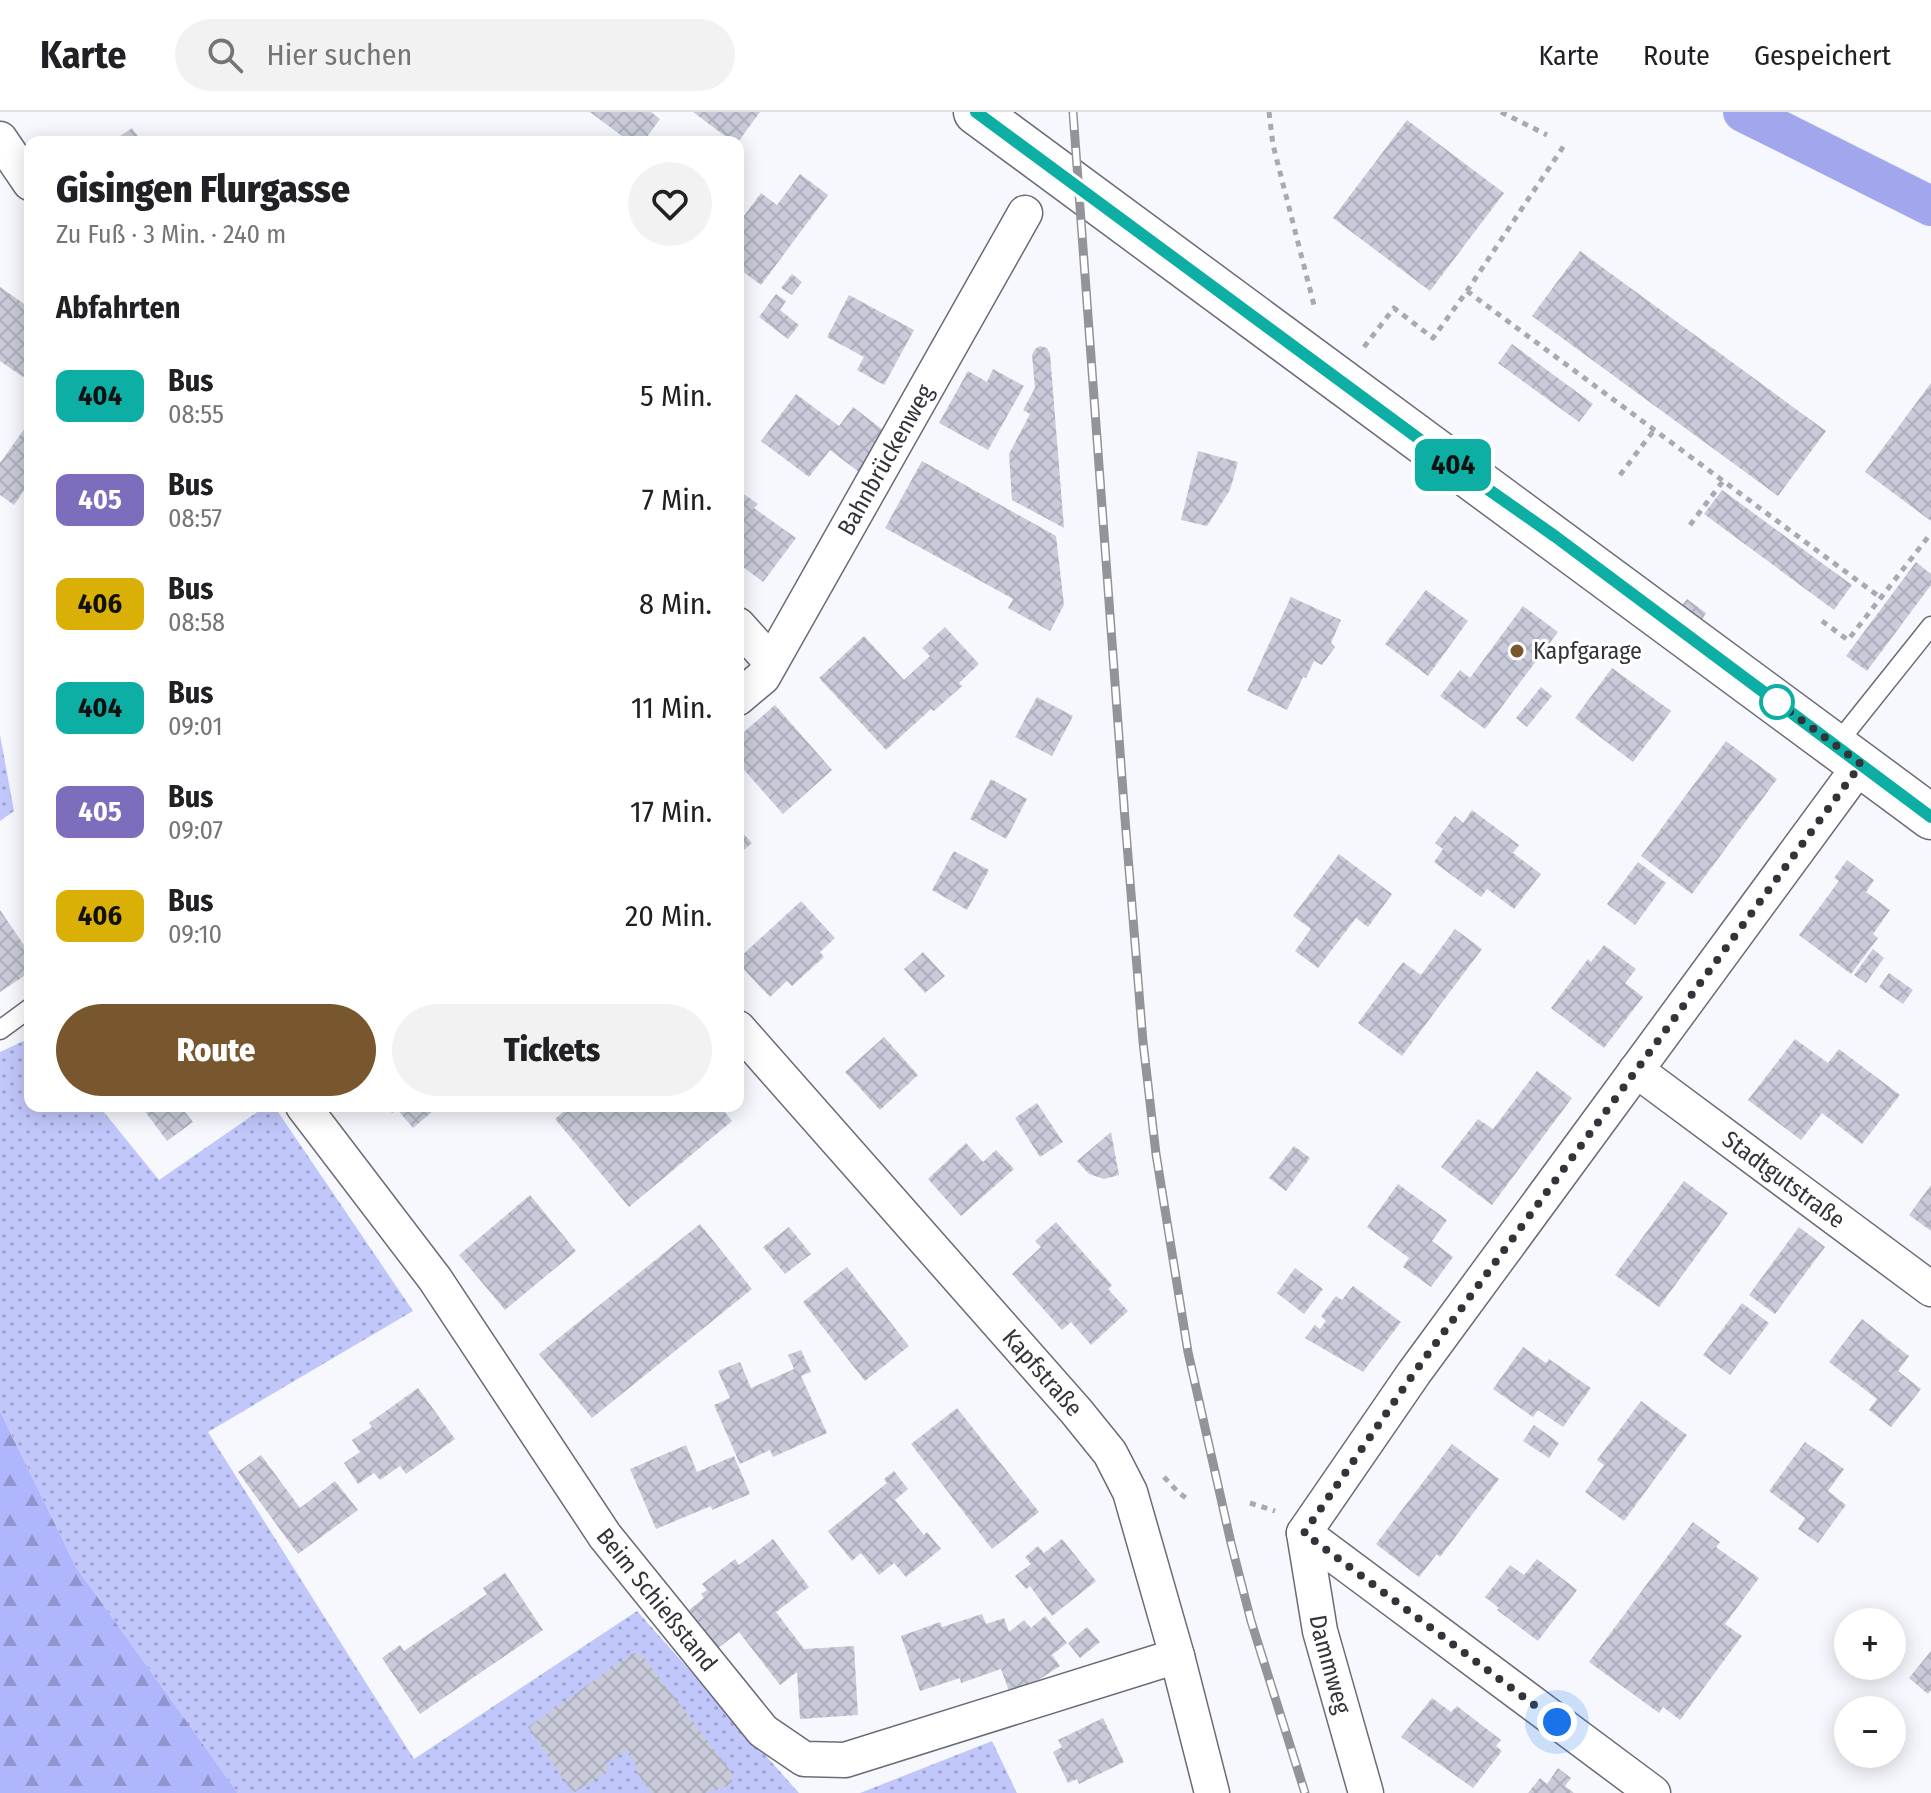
<!DOCTYPE html>
<html lang="de">
<meta charset="utf-8">
<style>
:root{--surface:#fff;--page:#f2f2f2;--text:#202124;--muted:#757577;--line:#e0e0e0;--accent:#78572e}
body{margin:0;font-family:"Fira Sans Condensed",sans-serif;background:var(--page);color:var(--text);height:100vh;display:flex;flex-direction:column;font-size:30px;white-space:nowrap}
*{box-sizing:border-box;margin:0}
p{font-size:26px;color:var(--muted)}
.icon{flex:none;width:44px;height:44px;fill:none;stroke:currentColor;stroke-width:2;stroke-linecap:round;stroke-linejoin:round}
.map{position:relative;flex:1;overflow:hidden}
.panel{position:absolute;left:24px;top:24px;width:720px;height:976px;display:flex;flex-direction:column;background:var(--surface);border-radius:16px;box-shadow:0 4px 20px #0003}
.panel>*{flex:none}
.badge{padding:0 16px;border-radius:12px;font-size:28px;line-height:52px}
.controls{position:absolute;left:1834px;top:1496px;display:grid;gap:16px}
.controls a{display:grid;place-items:center;width:72px;height:72px;border-radius:50%;background:var(--surface);box-shadow:0 4px 20px #0003;font-size:40px}
.you{position:absolute;width:40px;height:40px;margin:-20px;border:6px solid #fff;border-radius:50%;background:#1a73e8;box-shadow:0 0 0 12px #1a73e833}
.map>.badge{position:absolute;translate:-50% -50%;box-shadow:0 0 0 4px #fff}
h2{padding:0 32px;font-size:30px;line-height:72px}
.round{display:grid;place-items:center;flex:none;width:84px;height:84px;border-radius:42px;background:var(--page)}
.overview{display:flex;align-items:center;justify-content:space-between;height:136px;padding:0 32px}
h1{font-size:38px;font-weight:800;line-height:60px}
.primary-button{display:flex;gap:16px;margin-top:auto;padding:16px 32px}
.primary-button a{flex:1;height:92px;border-radius:48px;background:var(--accent);color:#fff;font-size:32px;font-weight:800;line-height:92px;text-align:center}
.primary-button a+a{background:var(--page);color:var(--text)}
ul{padding:0;list-style:none}
li{display:flex;align-items:center;gap:24px;height:104px;padding:0 32px}
li div{flex:1}
li b{display:block;font-size:30px}
li em{font-style:normal}
li .badge{min-width:88px;font-weight:700;text-align:center}
header{display:flex;align-items:center;gap:48px;box-sizing:border-box;height:112px;padding:0 40px;background:var(--surface);border-bottom:2px solid var(--line)}
header strong{font-size:38px}
nav{display:flex;gap:44px;margin-inline-start:auto;font-size:28px}
.search{width:560px;height:72px;background:var(--page);display:flex;align-items:center;gap:20px;box-sizing:border-box;padding:0 28px;border-radius:44px;color:var(--muted);font-size:30px}
.map>svg:first-child{display:block}
.grass{fill:url(#grass-dots)}
.forest{fill:url(#forest-firs)}
.lines{fill:none;stroke-linecap:round;stroke-linejoin:round}
.canal{stroke:#a2a7ed;stroke-width:40}
.building{fill:url(#building-cross-hatch)}
.service-casing{stroke:#6a6b79;stroke-width:21}
.minor-casing{stroke:#6a6b79;stroke-width:37}
.tertiary-casing{stroke:#6a6b79;stroke-width:47}
.path{stroke:#a9aaaf;stroke-width:5;stroke-dasharray:6 6;stroke-linecap:butt}
.service{stroke:#fff;stroke-width:18}
.minor{stroke:#fff;stroke-width:34}
.tertiary{stroke:#fff;stroke-width:44}
.rail-casing{stroke:#939499;stroke-width:9}
.rail{stroke:#fff;stroke-width:6;stroke-dasharray:18;stroke-linecap:butt}
.line-casing{stroke:#fff;stroke-width:18}
.line{stroke:#0daea3;stroke-width:12}
.walk{stroke:#333439;stroke-width:8;stroke-dasharray:0 14.4}
.poi-dot{fill:#78572e;stroke:#fff;stroke-width:3}
.stop-dot{fill:#fff;stroke:#0daea3;stroke-width:4}
.labels{text-anchor:middle;stroke-width:6;stroke-linejoin:round;paint-order:stroke}
.street-label{font-size:24px;fill:#333439;stroke:#fff}
.poi-label{font-size:24px;fill:#333439;stroke:#fff;text-anchor:start}
</style>
<header>
<strong>Karte</strong>
<div class="search"><svg class="icon" aria-label="search" viewBox="0 0 24 24"><circle cx="10" cy="10" r="6"/><path d="M15 15l6 6"/></svg>Hier suchen</div>
<nav><a>Karte</a><a>Route</a><a>Gespeichert</a></nav>
</header>
<div class="map">
<svg width="1931" height="1681" viewBox="0 0 1931 1681">
<defs>
<pattern id="grass-dots" width="8" height="8" patternUnits="userSpaceOnUse" patternTransform="scale(2)"><rect width="8" height="8" fill="#c2c7fb"/><path d="M2 2h.1M6 6h.1" fill="none" stroke="#9ea2cc" stroke-width="1.8" stroke-linecap="round"/></pattern>
<pattern id="forest-firs" width="22" height="20" patternUnits="userSpaceOnUse" patternTransform="scale(2)"><rect width="22" height="20" fill="#b0b6fc"/><path d="M5 1l3.5 6h-7zM16 11l3.5 6h-7z" fill="#9095cd"/></pattern>
<pattern id="building-cross-hatch" width="8" height="8" patternUnits="userSpaceOnUse" patternTransform="scale(2)"><rect width="8" height="8" fill="#c9cbda"/><path d="M0 0l8 8M0 8l8-8" fill="none" stroke="#adafbc"/></pattern>
</defs>
<rect width="100%" height="100%" fill="#f7f8fe"/>
<!-- grass -->
<path class="grass" d="M0,623L14,699L0,709Z
M30,926V994H99L159,1068L266,994H274L413,1199L208,1320L414,1647L637,1499L799,1681H238L76,1455L0,1299V940Z
M992,1629L1017,1681H860Z"/>
<!-- forest -->
<path class="forest" d="M0,1299L76,1455L238,1681H0Z"/>
<g class="lines">
<!-- canal -->
<path class="canal" d="M1743,0L1931,94"/>
</g>
<!-- building -->
<path class="building" d="M590,0H651L660,7L643,30H630Z
M693,0H760L738,30H733Z
M1407,8L1504,81L1430,179L1333,106Z
M132,16L142,30H112Z
M800,62L828,83L761,173L738,156V112L761,81L777,93Z
M1580,139L1826,319L1778,384L1532,204Z
M792,162L802,170L792,183L781,176Z
M0,175L30,196V256L23,265L0,249Z
M776,182L786,189L780,198L799,213L788,227L759,205Z
M849,183L914,218L884,273L857,258L864,245L827,225Z
M1512,232L1593,292L1579,310L1498,251Z
M1040,234L1047,236L1050,242L1064,416L1012,388L1009,342L1030,302L1023,298L1035,276L1032,243L1035,237Z
M993,257L1024,274L988,338L939,311L968,259L987,270Z
M1931,271V409L1865,360Z
M796,282L839,314L853,295L883,318L859,360L830,338L809,365L761,329Z
M30,309V370L14,393L0,383V351Z
M1198,339L1238,350L1230,378L1207,414L1181,408Z
M922,349L1056,424L1064,493L1050,519L1008,496L1013,487L885,416Z
M738,378L758,392L754,396L796,426L763,470L738,451Z
M1722,378L1852,473L1834,498L1704,402Z
M1916,450L1931,462V473L1867,559L1846,544Z
M1426,478L1468,509L1428,564L1385,532Z
M1291,485L1341,508L1331,531L1335,535L1322,553L1314,549L1306,566L1303,565L1287,598L1247,579Z
M1687,487L1706,501L1701,509L1681,495Z
M1523,494L1558,520L1485,617L1440,584L1460,558L1470,566Z
M945,515L979,552L959,571L962,574L934,599L931,597L886,638L819,566L864,524L904,568L930,544L922,536Z
M1612,556L1671,599L1633,650L1575,606Z
M1541,575L1552,584L1527,615L1516,606Z
M1037,585L1073,604L1052,644L1015,625Z
M775,593L832,658L783,702L738,651V625Z
M1726,629L1777,667L1692,782L1641,744Z
M991,667L1027,687L1006,727L970,707Z
M1472,698L1519,733L1513,741L1541,762L1514,797L1487,777L1481,785L1434,750L1443,737L1435,731L1455,704L1463,711Z
M738,716L752,731L738,743Z
M954,739L989,758L967,798L932,778Z
M1339,742L1392,782L1368,815L1356,806L1318,856L1295,839L1311,817L1293,804Z
M1847,748L1874,768L1866,780L1890,798L1873,822L1878,826L1851,862L1799,823L1839,769L1834,766Z
M1638,750L1666,771L1635,813L1607,792Z
M801,789L835,826L820,840L824,845L792,874L787,869L770,885L738,851V847Z
M0,798L30,842V860L0,880Z
M1455,817L1482,837L1402,944L1358,911L1403,850L1421,863Z
M1604,833L1636,857L1625,871L1643,885L1604,936L1551,896L1588,847L1591,850Z
M1873,837L1884,846L1866,871L1854,863Z
M923,840L945,864L925,881L904,857Z
M1889,861L1913,878L1903,892L1879,875Z
M884,925L918,963L880,998L845,960Z
M1795,927L1828,951L1839,937L1900,983L1862,1032L1822,1001L1801,1028L1748,988Z
M1537,959L1572,986L1492,1093L1441,1055L1478,1007L1493,1017Z
M1037,991L1063,1030L1040,1045L1015,1006Z
M141,994H180L193,1010L167,1029Z
M387,994H439L413,1016L397,997L392,1001Z
M570,994H720L732,1009L629,1095L555,1007Z
M1111,1020L1119,1063L1104,1067L1089,1062L1077,1049Z
M966,1031L983,1050L996,1038L1014,1057L961,1104L928,1067Z
M1294,1034L1310,1046L1286,1079L1269,1066Z
M1684,1069L1728,1101L1659,1195L1615,1163Z
M1398,1072L1447,1108L1432,1129L1453,1145L1431,1175L1403,1155L1409,1146L1367,1115Z
M1931,1073V1119L1909,1103Z
M530,1083L576,1139L505,1198L459,1143Z
M1056,1110L1112,1173L1108,1177L1128,1199L1091,1233L1071,1210L1062,1218L1012,1162L1041,1135L1035,1129Z
M700,1112L752,1177L592,1306L539,1242Z
M789,1115L811,1142L785,1162L763,1135Z
M1799,1115L1825,1135L1775,1202L1749,1183Z
M847,1155L909,1234L865,1269L803,1190Z
M1295,1156L1323,1177L1304,1202L1277,1181Z
M1353,1174L1401,1210L1363,1260L1305,1226L1315,1213L1320,1217L1326,1209L1321,1204L1336,1184L1342,1188Z
M1742,1191L1769,1211L1730,1263L1703,1243Z
M1862,1207L1909,1244L1898,1259L1921,1277L1891,1315L1869,1298L1877,1287L1829,1250Z
M1523,1235L1546,1251L1549,1247L1591,1276L1563,1315L1538,1298L1533,1305L1493,1277Z
M801,1238L811,1260L801,1264L827,1321L773,1345L770,1338L740,1352L714,1293L730,1286L718,1259L740,1250L751,1276L794,1257L788,1243Z
M418,1276L455,1327L406,1362L400,1354L380,1368L374,1361L358,1372L344,1351L360,1340L352,1328L372,1315L369,1311Z
M1641,1289L1687,1323L1624,1409L1585,1380L1604,1353L1597,1348Z
M957,1296L1039,1400L992,1437L911,1332Z
M1534,1313L1559,1331L1549,1346L1523,1329Z
M1805,1330L1844,1357L1828,1379L1846,1393L1818,1431L1798,1417L1805,1406L1769,1379Z
M1452,1332L1499,1367L1440,1445L1437,1442L1419,1465L1376,1432Z
M686,1333L697,1360L734,1344L750,1382L712,1398L711,1394L656,1417L630,1357Z
M261,1343L300,1396L335,1369L358,1398L298,1442L238,1360Z
M894,1359L908,1377L895,1388L924,1423L927,1420L941,1437L906,1465L894,1451L879,1463L861,1441L852,1449L828,1419L887,1371L884,1367Z
M1693,1410L1720,1430L1716,1435L1759,1466L1725,1512L1742,1524L1680,1608L1663,1595L1659,1601L1589,1550Z
M773,1427L809,1475L776,1500L804,1537L854,1534L858,1603L800,1607L797,1560L780,1573L739,1520L718,1536L689,1498L704,1486L701,1482L707,1478L702,1472L735,1447L739,1453Z
M1062,1427L1096,1469L1052,1504L1030,1474L1026,1477L1015,1464L1031,1452L1025,1445L1038,1434L1044,1441Z
M1537,1447L1577,1478L1538,1529L1497,1498L1499,1496L1485,1485L1510,1453L1524,1463Z
M505,1461L543,1518L420,1602L382,1546L400,1533L404,1539L487,1482L483,1476Z
M982,1502L986,1512L1004,1506L1009,1520L1024,1508L1031,1516L1045,1504L1067,1531L1052,1543L1060,1554L1035,1570L1009,1579L1001,1557L961,1571L960,1566L920,1579L901,1524L940,1510L942,1515Z
M1087,1515L1100,1530L1080,1546L1068,1531Z
M1931,1539V1578L1928,1582L1909,1566Z
M633,1541L642,1543L732,1661V1669L727,1674L705,1681H651L636,1659L638,1657L626,1638L605,1652L610,1658L573,1681L528,1615Z
M1432,1586L1451,1600L1457,1594L1501,1628L1496,1634L1502,1639L1473,1676L1401,1625Z
M1103,1606L1124,1650L1079,1672L1077,1667L1068,1671L1053,1640L1062,1635L1058,1628Z
M1558,1656L1571,1666L1565,1674L1574,1681H1528L1540,1666L1547,1672Z"/>
<g class="lines">
<!-- service casing -->
<g class="service-casing">
<path id="service" d="M1836,633L1931,514
M0,918L30,896"/>
</g>
<!-- minor casing -->
<g class="minor-casing">
<g id="minor">
<path d="M0,27L30,71"/>
<path d="M738,513L771,550"/>
<path id="s1" d="M738,586L763,565L1025,101"/>
<path id="s2" d="M738,916L1076,1299L1110,1341L1130,1380L1177,1544L1212,1681"/>
<path id="s3" d="M1636,958L1931,1177"/>
<path id="s4" d="M303,994L435,1167L605,1424L763,1619L804,1647L845,1648L1177,1544"/>
<path id="s5" d="M1304,1421L1320,1519L1366,1681"/>
<path d="M1653,1681L1304,1421L1414,1261L1861,652"/>
</g>
</g>
<!-- tertiary casing -->
<g class="tertiary-casing">
<path id="tertiary" d="M976,0C1294,235 1614,468 1931,705"/>
</g>
<!-- path -->
<path class="path" d="M1269,0L1273,33L1315,197
M1501,0L1547,23
M1467,179L1881,486
M1364,235L1394,196L1433,226L1467,179L1565,32
M1620,363L1654,318
M1690,413L1723,369
M1822,509L1848,528L1928,425L1931,427
M1164,1365L1178,1380L1190,1389
M1250,1391L1275,1399"/>
<!-- service -->
<use href="#service" class="service"/>
<!-- minor -->
<use href="#minor" class="minor"/>
<!-- tertiary -->
<use href="#tertiary" class="tertiary"/>
<!-- rail casing -->
<g class="rail-casing">
<path id="rail" d="M1073,0L1125,707L1143,930L1156,1042L1188,1240L1231,1431L1251,1509L1305,1681"/>
</g>
<!-- rail -->
<use href="#rail" class="rail"/>
</g>
<g class="lines">
<!-- line casing -->
<g class="line-casing">
<path id="line" d="M976,0L1472,366L1556,425L1931,705"/>
</g>
<!-- line -->
<use href="#line" class="line"/>
<!-- walk -->
<path class="walk" d="M1557,1610L1304,1421L1414,1261L1861,652L1777,590"/>
</g>
<!-- markers -->
<circle class="poi-dot" cx="1517" cy="539" r="8"/>
<circle class="stop-dot" cx="1777" cy="590" r="16"/>
<g class="labels">
<!-- street labels -->
<g class="street-label">
<text dy="8" stroke="none"><textPath href="#s1" startOffset="282">Bahnbrückenweg</textPath></text>
<text dy="8" stroke="none"><textPath href="#s3" startOffset="184">Stadtgutstraße</textPath></text>
<text dy="8" stroke="none"><textPath href="#s2" startOffset="460">Kapfstraße</textPath></text>
<text dy="8" stroke="none"><textPath href="#s4" startOffset="608">Beim Schießstand</textPath></text>
<text dy="8" stroke="none"><textPath href="#s5" startOffset="134">Dammweg</textPath></text>
</g>
<!-- poi labels -->
<g class="poi-label">
<text x="1533" y="547">Kapfgarage</text>
</g>
</g>
</svg>
<div class="controls">
<a>+</a>
<a>−</a>
</div>
<div class="you" style="left:1557px;top:1610px"></div>
<b class="badge" style="left:1453px;top:353px;background:#0daea3;color:#111">404</b>
<section class="panel">
<div class="overview"><div><h1>Gisingen Flurgasse</h1><p>Zu Fuß · 3 Min. · 240 m</p></div><a class="round"><svg class="icon" aria-label="heart" viewBox="0 0 24 24"><path d="M12 20l-8-8c-3-5 5-10 8-4 3-6 11-1 8 4z"/></svg></a></div>
<h2>Abfahrten</h2>
<ul>
<li><span class="badge" style="background:#0daea3;color:#111">404</span><div><b>Bus</b><p>08:55</p></div><em>5 Min.</em></li>
<li><span class="badge" style="background:#7e6cbd;color:#fff">405</span><div><b>Bus</b><p>08:57</p></div><em>7 Min.</em></li>
<li><span class="badge" style="background:#dab006;color:#111">406</span><div><b>Bus</b><p>08:58</p></div><em>8 Min.</em></li>
<li><span class="badge" style="background:#0daea3;color:#111">404</span><div><b>Bus</b><p>09:01</p></div><em>11 Min.</em></li>
<li><span class="badge" style="background:#7e6cbd;color:#fff">405</span><div><b>Bus</b><p>09:07</p></div><em>17 Min.</em></li>
<li><span class="badge" style="background:#dab006;color:#111">406</span><div><b>Bus</b><p>09:10</p></div><em>20 Min.</em></li>
</ul>
<div class="primary-button"><a>Route</a><a>Tickets</a></div>
</section>
</div>
